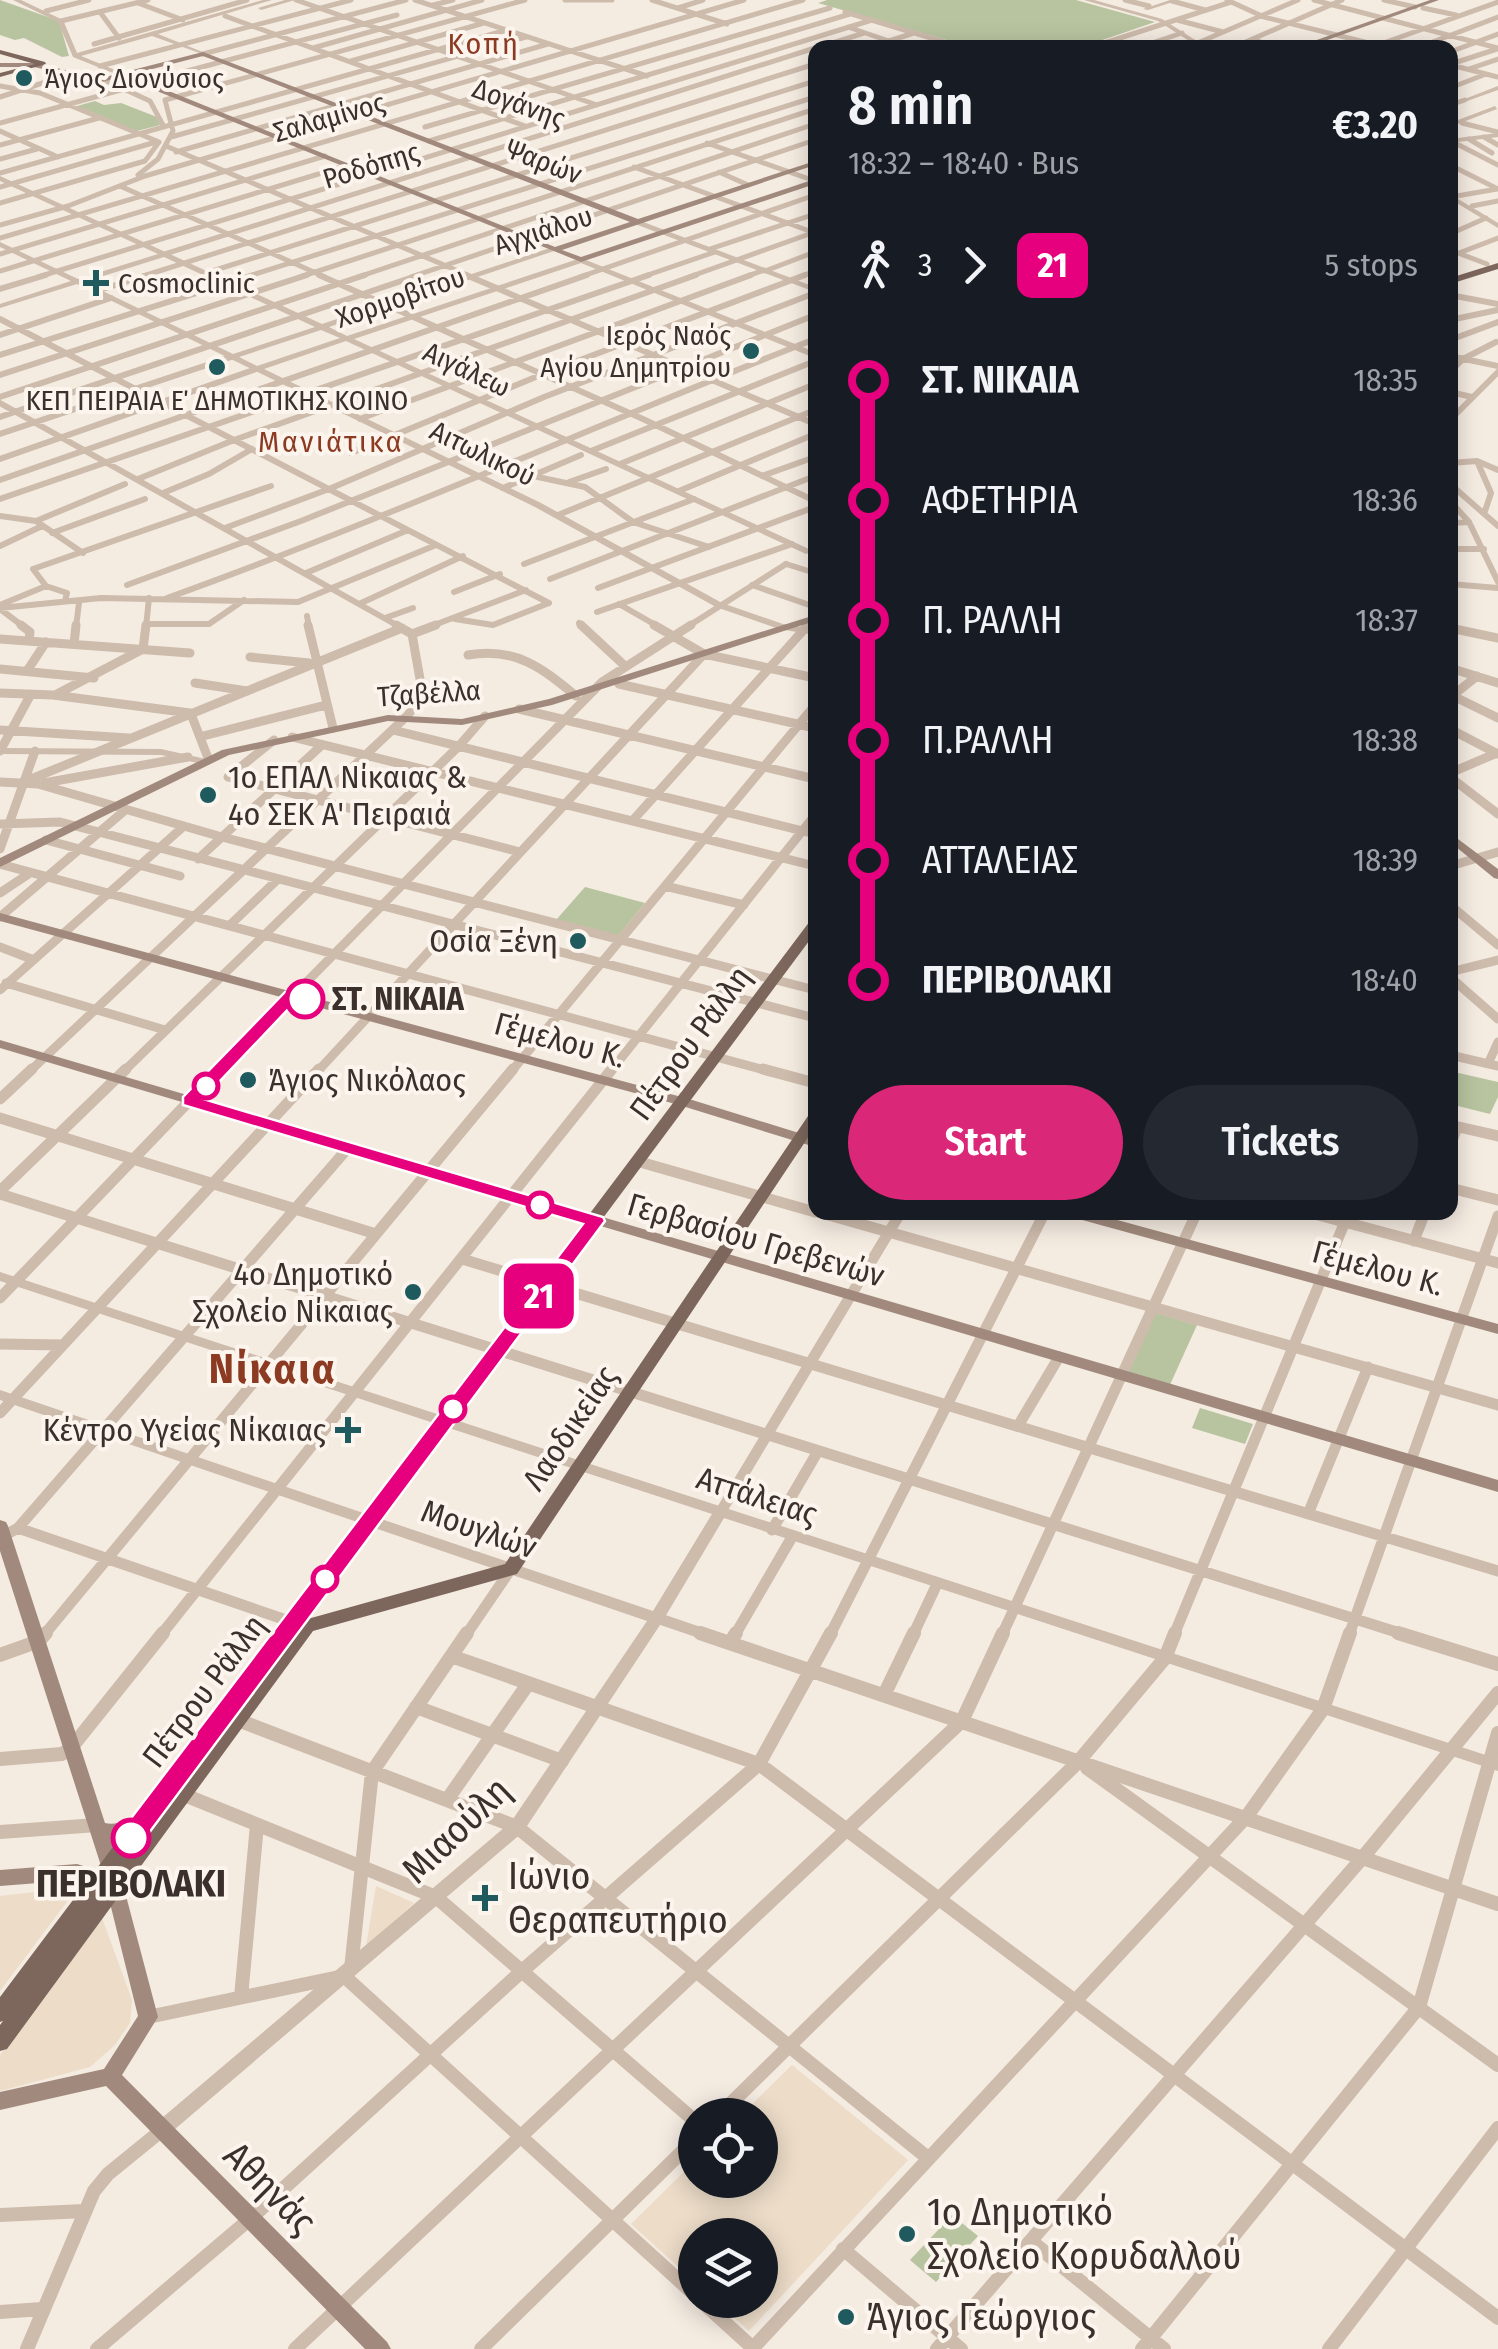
<!DOCTYPE html>
<meta charset="utf-8">
<style>
:root{--surface:#171b24;--page:#242831;--text:#f1f3f6;--muted:#9ea1a6;--accent:#db2777}
body{margin:0;font-family:"Fira Sans Condensed",sans-serif;background:var(--page);color:var(--text);height:100vh;display:flex;flex-direction:column;font-size:38px;white-space:nowrap}
*{box-sizing:border-box;margin:0}
p{font-size:32px;color:var(--muted)}
.icon{flex:none;width:55px;height:55px;fill:none;stroke:currentColor;stroke-width:2;stroke-linecap:round;stroke-linejoin:round}
.map{position:relative;flex:1;overflow:hidden}
.drawer{position:absolute;left:808px;top:40px;width:650px;height:1180px;display:flex;flex-direction:column;background:var(--surface);border-radius:20px;box-shadow:0 5px 25px #0003}
.drawer>*{flex:none}
.badge{padding:0 20px;border-radius:15px;font-size:35px;line-height:65px}
.fabs{position:absolute;left:678px;top:2098px;display:grid;gap:20px}
.fabs a{display:grid;place-items:center;width:100px;height:100px;border-radius:50%;background:var(--surface);box-shadow:0 5px 25px #0003;font-size:50px}
.map>.badge{position:absolute;translate:-50% -50%;box-shadow:0 0 0 5px #fff}
.legs{display:flex;align-items:center;gap:15px;height:110px;padding:0 40px;font-size:32px}
.legs p{margin-inline-start:auto}
.head{display:flex;align-items:center;justify-content:space-between;height:170px;padding:0 40px}
h1{font-size:55px;font-weight:600;line-height:75px}
.cta{display:flex;gap:20px;margin-top:auto;padding:20px 40px}
.cta a{flex:1;height:115px;border-radius:60px;background:var(--accent);color:#fff;font-size:40px;font-weight:600;line-height:115px;text-align:center}
.cta a+a{background:var(--page);color:var(--text)}
ul{padding:0 40px;list-style:none}
li{display:flex;align-items:center;gap:35px;height:120px;font-size:38px}
li i{display:grid;place-items:center;width:15px;height:100%;margin:0 12px;background:currentColor}
li i::after{content:'';width:25px;height:25px;margin:-12px;border:8px solid;border-radius:50%;background:var(--surface)}
li p{margin-inline-start:auto}
li:first-child i{background:linear-gradient(#0000 50%,currentColor 0)}
li:last-child i{background:linear-gradient(currentColor 50%,#0000 0)}
.map>svg:first-child{display:block}
.green{fill:#b8c4a0}
.plaza{fill:#ecdcc8}
.lines{fill:none;stroke-linecap:round;stroke-linejoin:round}
.minor-far4{stroke:#cdbbac;stroke-width:5}
.minor-far3{stroke:#cdbbac;stroke-width:6}
.minor-far2{stroke:#cdbbac;stroke-width:9}
.minor-far1{stroke:#cdbbac;stroke-width:11}
.minor{stroke:#cdbbac;stroke-width:14}
.tertiary{fill:#cdbbac;fill-rule:evenodd}
.secondary{fill:#a18a7d;fill-rule:evenodd}
.primary{fill:#7d675c;fill-rule:evenodd}
.line-1{fill:#e6007e;stroke:#fff;stroke-width:2.5}
.poi-dot{fill:#1f5a5e;stroke:#fbf5ee;stroke-width:4}
.stop-1-dot{fill:#fff;stroke:#e6007e;stroke-width:5}
.labels{text-anchor:middle;stroke-width:8;stroke-linejoin:round;paint-order:stroke}
.far-poi-label{font-size:28px;fill:#3b302b;stroke:#fbf5ee;text-anchor:start}
.far-street-label{font-size:28px;fill:#3b302b;stroke:#fbf5ee}
.far-neighbourhood-label{font-size:30px;letter-spacing:2.5px;fill:#8c3b22;stroke:#fbf5ee}
.poi-label{font-size:32px;fill:#3b302b;stroke:#fbf5ee;text-anchor:end}
.stop-label{font-size:32px;font-weight:bold;fill:#3b302b;stroke:#fbf5ee;text-anchor:start}
.street-label{font-size:32px;fill:#3b302b;stroke:#fbf5ee}
.near-street-label{font-size:38px;fill:#3b302b;stroke:#fbf5ee}
.near-poi-label{font-size:38px;fill:#3b302b;stroke:#fbf5ee;text-anchor:start}
.near-stop-label{font-size:38px;font-weight:bold;fill:#3b302b;stroke:#fbf5ee}
.district-label{font-size:42px;font-weight:bold;letter-spacing:2.5px;fill:#8c3b22;stroke:#fbf5ee}
</style>
<div class="map">
<svg width="1498" height="2349" viewBox="0 0 1498 2349">
<rect width="100%" height="100%" fill="#f4ebe1"/>
<!-- green -->
<path class="green" d="M0,0L59,21L69,56L62,57L24,38L15,40L0,35Z
M827,0H1076L1155,22L1082,47H971L818,3Z
M95,101L104,105L121,103L157,117L160,125L137,131L77,106Z
M585,887L645,903L618,936L556,920Z
M1450,1071L1498,1082V1097L1490,1114L1450,1104Z
M1155,1313L1197,1325L1169,1387L1125,1373Z
M1200,1408L1253,1424L1245,1444L1192,1428Z
M952,2215L978,2236L936,2282L910,2260Z"/>
<!-- plaza -->
<path class="plaza" d="M376,1886L414,1903L366,1946Z
M78,1887L0,1991V1896Z
M102,1918L132,2000L130,2023L115,2045L90,2067L0,2091V2055Z
M792,2065L908,2160L749,2331L715,2300H760V2235H695V2282L631,2224L695,2161V2180H760V2115H741Z"/>
<g class="lines">
<!-- minor-far4 -->
<path class="minor-far4" d="M296,0L597,105
M415,0L647,76
M565,0H612
M652,0L727,24
M1125,0L1149,6
M1227,0L1264,17L1389,48
M1314,0L1498,48
M1384,0L1415,7
M1172,1L1205,10
M138,3L183,20
M433,5L453,0
M678,8L703,0
M1423,8L1456,15
M46,11L89,0
M100,12L119,38
M845,12L964,48
M225,16L525,126
M1177,20L1223,32
M61,21L148,0
M848,27L909,48
M1254,40L1279,48
M94,44L247,0
M1378,45L1498,2
M313,48L482,0
M817,48L864,33
M867,48L914,33
M925,48L943,42
M1089,48L1231,2
M1137,48L1182,33
M1186,48L1298,0
M1232,48L1342,0
M1417,48L1498,17
M1450,52L1498,34
M203,54L406,0
M351,61L484,23
M1451,64L1497,49
M100,66L351,0
M1455,66L1498,77
M1469,69L1498,59
M104,80L150,101L164,127
M142,83L397,15
M0,86L40,93L159,142L145,161L0,203
M1450,88L1486,74
M0,97L70,74
M1450,105L1465,100
M0,123L128,88
M1462,123L1498,132
M425,127L830,8
M0,131L58,157
M171,137L526,37
M1484,137L1498,145
M1469,139L1492,153
M429,141L850,14
M1451,141L1498,165
M707,143L815,181
M0,145L99,118
M166,146L472,277
M176,152L548,44
M0,159L37,149
M1450,165L1498,189
M634,167L815,233
M719,172L748,185
M0,173L507,30
M138,175L158,159L173,131L165,100L525,0
M120,186L325,277
M0,187L156,142
M1451,197L1497,189
M1472,206L1498,201
M0,225L68,206L145,176L744,0
M1450,234L1486,218
M0,238L803,0
M710,249L815,214
M1450,250L1487,264
M1459,253L1498,238
M0,254L325,156
M165,254L815,48
M0,271L348,165
M765,271L815,252
M206,273L815,81
M38,277L872,20
M140,277L815,64
M246,277L815,97
M300,277L815,109
M358,277L815,124
M411,277L815,140
M580,277L815,195
M642,277L715,252
M689,277L815,232
M745,277L764,270
M799,277L815,271"/>
<!-- minor-far3 -->
<path class="minor-far3" d="M319,275L643,419L815,501
M466,275L815,424
M0,289L46,275
M96,291L148,275
M1450,295L1498,304
M0,319L549,603
M1450,320L1498,310
M0,335L111,298
M1450,340L1498,322
M0,355L254,275
M1450,356L1498,366
M1450,372L1463,359L1496,342
M0,375L307,275
M1450,392L1472,397
M0,397L365,275
M412,400L751,275
M0,403L400,627
M0,417L419,275
M360,419L407,401
M1450,420L1498,372
M0,434L231,357
M591,451L815,361
M351,453L543,374L805,275
M0,459L256,369
M1477,461L1491,493L1484,514
M1450,463L1477,461L1498,470
M620,464L815,384
M495,468L585,487L633,522L709,547
M762,476L815,457
M138,479L234,440L696,275
M0,480L587,275
M569,482L606,469
M1450,484L1498,526
M503,488L581,455
M679,491L815,434
M163,493L209,474L252,449
M0,499L649,275
M1450,501L1469,522L1498,582
M558,515L815,410
M0,516L36,521L83,553
M36,521L125,484
M1450,523L1469,522
M225,528L329,489L544,397L815,293
M52,533L145,499
M0,546L42,526
M1450,549H1484
M524,564L694,499
M306,573L408,530
M550,579L815,476
M1450,584L1498,588
M127,585L301,521L815,315
M752,585L815,607
M598,588L815,507
M454,592L500,574
M167,598C386,519 598,424 815,339
M65,601L67,593L46,586L33,569L271,486
M359,604L463,556
M619,604L659,627
M0,605L46,586
M0,608L101,598L298,602L436,545
M0,609L24,627
M597,612L792,544
M307,616L309,627
M385,618L413,608
M455,619L493,625L549,603
M579,623L584,627
M147,624H209L244,600
M76,627L79,603
M146,627L149,598
M429,627L526,590
M687,627L786,564
M806,627L814,618"/>
<!-- minor-far2 -->
<path class="minor-far2" d="M21,625L30,632L29,641
M308,625L333,728
M581,625L625,666
M654,625L704,654L815,678
M1450,628L1498,638
M412,634L436,625
M0,639L190,653
M74,644L76,625
M468,655C515,647 541,667 576,696
M250,657L309,663
M1450,668L1498,683
M0,669L94,678
M27,671L46,642
M195,683L247,691
M619,684L815,728
M0,693L53,695L190,713
M57,694L143,649L146,625
M1453,696L1498,718
M1451,697L1477,676
M519,709L815,779
M191,714L208,758
M1450,729L1498,754
M0,730L129,738
M393,730L815,834
M203,736L326,705
M292,737L815,866
M0,751L31,694
M1450,773L1497,753
M228,777L520,852
M228,777L274,740
M1450,777L1498,814
M26,781L402,628
M0,782L38,784L222,837L815,990
M44,783L188,757
M634,819L808,625
M0,824L60,822L815,1018
M46,840L180,876
M0,849L35,751
M198,859L322,745
M0,864L772,1072
M1450,866L1498,852
M665,886L744,905
M0,893L30,873
M1450,905L1498,945
M0,917L124,811
M229,926L278,879
M0,947L34,960
M1450,972L1498,960
M1450,977L1498,1019
M6,983L165,1030
M0,990L184,826
M1450,1055L1498,1066
M1488,1064L1498,1042
M29,1072L407,716L423,696L412,634L396,625
M123,1072L459,746L485,716
M218,1072L602,682L691,625
M317,1072L704,654
M511,1072L815,705
M610,1072L815,815"/>
<!-- minor-far1 -->
<path class="minor-far1" d="M763,1069L815,1083
M0,1099L32,1069
M0,1118L376,1234
M1450,1125L1498,1136
M1450,1146L1457,1127
M640,1162L815,1212
M1450,1188L1498,1200
M0,1191L126,1069
M0,1194L1406,1635
M818,1212L1498,1405
M1307,1212L1498,1263
M1414,1241L1425,1212
M462,1259L1498,1571
M0,1298L220,1069
M0,1344L63,1345
M0,1413L319,1069
M1018,1426L1059,1357
M720,1513L901,1212
M1308,1514L1368,1367
M18,1528L292,1622
M772,1530L818,1451
M0,1538L18,1528L348,1148
M657,1618L707,1635
M44,1635L513,1069
M161,1635L612,1069
M466,1635L511,1569
M735,1635L792,1537
M830,1635L1045,1212
M913,1635L937,1584
M1002,1635L1197,1212
M1174,1635L1349,1212
M1349,1635L1498,1216"/>
<!-- minor -->
<path class="minor" d="M700,1633L1498,1904
M1398,1633L1498,1664
M730,1643L736,1633
M0,1655L39,1641L46,1633
M451,1656L759,1764L1498,2318
M884,1695L914,1633
M416,1707L562,1761
M238,1720L517,1827L928,2158
M0,1759L62,1754L71,1748L163,1633
M1087,1768L1498,2065
M182,1794L436,1897L695,2121
M447,1800L528,1684
M0,1832L97,1825
M351,1969L372,1772L467,1633
M241,1997L257,1825
M148,2017L344,1976L695,2295
M719,2115L1078,1762L1165,1658L1175,1633
M0,2215L84,2211
M1031,2241L1164,2349
M843,2249L961,2349
M700,2300L754,2349
M0,2312L42,2309
M27,2349L94,2191L108,2174L162,2130
M97,2349L251,2218L522,1971L759,1764L831,1633
M295,2349L962,1721L1003,1633
M481,2349L695,2139
M752,2349L1247,1816L1323,1709L1350,1633
M937,2349L1364,1856L1498,1693
M1142,2349L1419,2007L1498,1733
M1329,2349L1498,2128"/>
<!-- tertiary -->
<path class="tertiary" d="M13,0H21L63,20L77,53L263,0H272L158,34L205,53V55L152,36L81,56L125,74L123,77L73,57L58,22Z
M285,0H295L261,10L258,8Z
M1084,0H1094L1162,19L1208,48H1200L1158,21Z
M1170,0H1179L1148,10L1143,9Z
M1498,86V90L1467,101L1462,100Z
M1495,106L1497,109L1450,127V123Z
M1498,133V137L1450,143V139Z
M0,176L322,324L553,247L560,249L329,327L347,336L581,258L815,352V357H812L581,263L354,339L809,549V553L806,554L346,341L264,369L541,503L722,603L783,624L815,629V635L779,629L716,607L535,507L77,284L0,308V304L71,281L0,247V242L78,279L158,254L0,181ZM164,257L315,327L233,354L84,282ZM321,330L340,338L257,366L239,357Z
M1450,194L1498,223V228L1450,199Z
M638,220L815,287V292L635,224L634,222Z
M786,561L815,570V576L783,566V562Z
M0,748L161,749L206,759L207,761L202,764L161,755L0,754Z
M0,1272L1498,1759V1771L724,1518L662,1622L523,1832L168,2135L162,2137L156,2135L153,2129L156,2123L511,1822L647,1621L0,1400V1390L653,1611L712,1514L0,1281Z"/>
<!-- secondary -->
<path class="secondary" d="M1430,0H1439L1305,48H1294Z
M203,52L638,219L815,161V165L562,250L581,257L815,179V184L581,262L122,77L101,82L34,67H0V63H34L101,78ZM203,56L630,222L555,247L129,75Z
M815,615V621L552,705L462,725L388,721L229,755L0,867V858L222,750L388,715L462,719L549,699Z
M1450,833L1498,869V879L1494,878L1450,842Z
M0,913L689,1099L815,1138V1147L679,1105L0,921Z
M0,1040L1498,1480V1492L0,1048Z
M1062,1212H1088L1498,1324V1334L1064,1215Z
M0,1520L6,1522L8,1526L105,1823C120,1827 133,1814 146,1819L149,1824L146,1829L115,1840L111,1839L158,2017L122,2075L387,2342L391,2349H365L106,2086L0,2110V2092L104,2069L138,2016L106,1887L77,1880L0,1886V1870L77,1864L103,1872L0,1551Z"/>
<!-- primary -->
<path class="primary" d="M0,50L45,62L46,64L0,77V73L35,64L0,54Z
M1498,263V269L1450,284V278Z
M815,920V933L304,1620L505,1564L810,1113L815,1111V1127L517,1574L313,1631L7,2049L0,2051V2025L3,2021L0,2022V1997L810,921Z"/>
</g>
<!-- line-1 -->
<path class="line-1" d="M291,990L314,999L305,1005L295,1002L203,1099L603,1217L605,1221L140,1845L131,1848L122,1845L119,1838L122,1830L583,1224L183,1105V1097L285,992Z"/>
<!-- markers -->
<g class="poi-dot">
<circle cx="24" cy="78" r="10"/>
<path d="M91 268h10v10h10v10h-10v10h-10v-10h-10v-10h10z"/>
<circle cx="751" cy="351" r="10"/>
<circle cx="217" cy="367" r="10"/>
<circle cx="208" cy="795" r="10"/>
<circle cx="578" cy="941" r="10"/>
<circle cx="248" cy="1080" r="10"/>
<circle cx="413" cy="1292" r="10"/>
<path d="M343 1415h10v10h10v10h-10v10h-10v-10h-10v-10h10z"/>
<path d="M480 1883h10v10h10v10h-10v10h-10v-10h-10v-10h10z"/>
<circle cx="907" cy="2234" r="10"/>
<circle cx="846" cy="2317" r="10"/>
</g>
<g class="stop-1-dot">
<circle cx="305" cy="999" r="18"/>
<circle cx="206" cy="1086" r="12"/>
<circle cx="540" cy="1205" r="12"/>
<circle cx="453" cy="1409" r="12"/>
<circle cx="325" cy="1579" r="12"/>
<circle cx="131" cy="1838" r="18"/>
</g>
<g class="labels">
<!-- far-poi labels -->
<g class="far-poi-label">
<text x="44" y="88">Άγιος Διονύσιος</text>
<text x="118" y="293">Cosmoclinic</text>
<text x="731" y="345" text-anchor="end">Ιερός Ναός<tspan x="731" dy="32">Αγίου Δημητρίου</tspan></text>
<text x="217" y="410" text-anchor="middle">ΚΕΠ ΠΕΙΡΑΙΑ Ε΄ ΔΗΜΟΤΙΚΗΣ ΚΟΙΝΟ</text>
</g>
<!-- far-street labels -->
<g class="far-street-label">
<text transform="translate(519 103) rotate(20)" y="10">Δογάνης</text>
<text transform="translate(329 117) rotate(-16)" y="10">Σαλαμίνος</text>
<text transform="translate(544 161) rotate(21)" y="10">Ψαρών</text>
<text transform="translate(371 165) rotate(-17)" y="10">Ροδόπης</text>
<text transform="translate(543 230) rotate(-18)" y="10">Αγχιάλου</text>
<text transform="translate(400 297) rotate(-19)" y="10">Χορμοβίτου</text>
<text transform="translate(467 369) rotate(25)" y="10">Αιγάλεω</text>
<text transform="translate(483 453) rotate(26)" y="10">Αιτωλικού</text>
<text transform="translate(429 693) rotate(-4)" y="10">Τζαβέλλα</text>
</g>
<!-- far-neighbourhood labels -->
<g class="far-neighbourhood-label">
<text x="484" y="54">Κοπή</text>
<text x="331" y="452">Μανιάτικα</text>
</g>
<!-- poi labels -->
<g class="poi-label">
<text x="228" y="788" text-anchor="start">1ο ΕΠΑΛ Νίκαιας &amp;<tspan x="228" dy="37">4ο ΣΕΚ Α' Πειραιά</tspan></text>
<text x="558" y="952">Οσία Ξένη</text>
<text x="268" y="1091" text-anchor="start">Άγιος Νικόλαος</text>
<text x="393" y="1285">4ο Δημοτικό<tspan x="393" dy="37">Σχολείο Νίκαιας</tspan></text>
<text x="326" y="1441">Κέντρο Υγείας Νίκαιας</text>
</g>
<!-- stop labels -->
<g class="stop-label">
<text x="332" y="1010">ΣΤ. ΝΙΚΑΙΑ</text>
</g>
<!-- street labels -->
<g class="street-label">
<text transform="translate(560 1040) rotate(15)" y="11">Γέμελου Κ.</text>
<text transform="translate(690 1043) rotate(-54)" y="11">Πέτρου Ράλλη</text>
<text transform="translate(756 1240) rotate(16)" y="11">Γερβασίου Γρεβενών</text>
<text transform="translate(1378 1268) rotate(15)" y="11">Γέμελου Κ.</text>
<text transform="translate(570 1428) rotate(-56)" y="11">Λαοδικείας</text>
<text transform="translate(757 1496) rotate(18)" y="11">Αττάλειας</text>
<text transform="translate(479 1529) rotate(19)" y="11">Μουγλών</text>
<text transform="translate(204 1691) rotate(-53)" y="11">Πέτρου Ράλλη</text>
</g>
<!-- near-street labels -->
<g class="near-street-label">
<text transform="translate(456 1830) rotate(-44)" y="13">Μιαούλη</text>
<text transform="translate(270 2188) rotate(45)" y="13">Αθηνάς</text>
</g>
<!-- near-poi labels -->
<g class="near-poi-label">
<text x="508" y="1889">Ιώνιο<tspan x="508" dy="44">Θεραπευτήριο</tspan></text>
<text x="927" y="2225">1o Δημοτικό<tspan x="927" dy="44">Σχολείο Κορυδαλλού</tspan></text>
<text x="866" y="2330">Άγιος Γεώργιος</text>
</g>
<!-- near-stop labels -->
<g class="near-stop-label">
<text x="131" y="1897">ΠΕΡΙΒΟΛΑΚΙ</text>
</g>
<!-- district labels -->
<g class="district-label">
<text x="273" y="1383">Νίκαια</text>
</g>
</g>
</svg>
<div class="fabs">
<a><svg class="icon" aria-label="locate" viewBox="0 0 24 24"><circle cx="12" cy="12" r="6"/><path d="M12 2v4M12 18v4M2 12h4M18 12h4"/></svg></a>
<a><svg class="icon" aria-label="layers" viewBox="0 0 24 24"><path d="M12 4l9 5-9 5-9-5zM3 14l9 5 9-5"/></svg></a>
</div>
<b class="badge" style="left:539px;top:1296px;background:#e6007e;color:#fff">21</b>
<section class="drawer">
<div class="head"><div><h1>8 min</h1><p>18:32 – 18:40 · Bus</p></div><b>€3.20</b></div>
<div class="legs"><svg class="icon" aria-label="walk" viewBox="0 0 24 24"><circle cx="13" cy="4" r="2"/><path d="M13 8l-2 6 4 7M11 14l-3 7M7 12l3-4h3l4 4"/></svg>3<svg class="icon" aria-label="forward" viewBox="0 0 24 24"><path d="M9 5l7 7-7 7"/></svg><b class="badge" style="background:#e6007e;color:#fff">21</b><p>5 stops</p></div>
<ul>
<li><i style="color:#e6007e"></i><b>ΣΤ. ΝΙΚΑΙΑ</b><p>18:35</p></li>
<li><i style="color:#e6007e"></i><span>ΑΦΕΤΗΡΙΑ</span><p>18:36</p></li>
<li><i style="color:#e6007e"></i><span>Π. ΡΑΛΛΗ</span><p>18:37</p></li>
<li><i style="color:#e6007e"></i><span>Π.ΡΑΛΛΗ</span><p>18:38</p></li>
<li><i style="color:#e6007e"></i><span>ΑΤΤΑΛΕΙΑΣ</span><p>18:39</p></li>
<li><i style="color:#e6007e"></i><b>ΠΕΡΙΒΟΛΑΚΙ</b><p>18:40</p></li>
</ul>
<div class="cta"><a>Start</a><a>Tickets</a></div>
</section>
</div>
